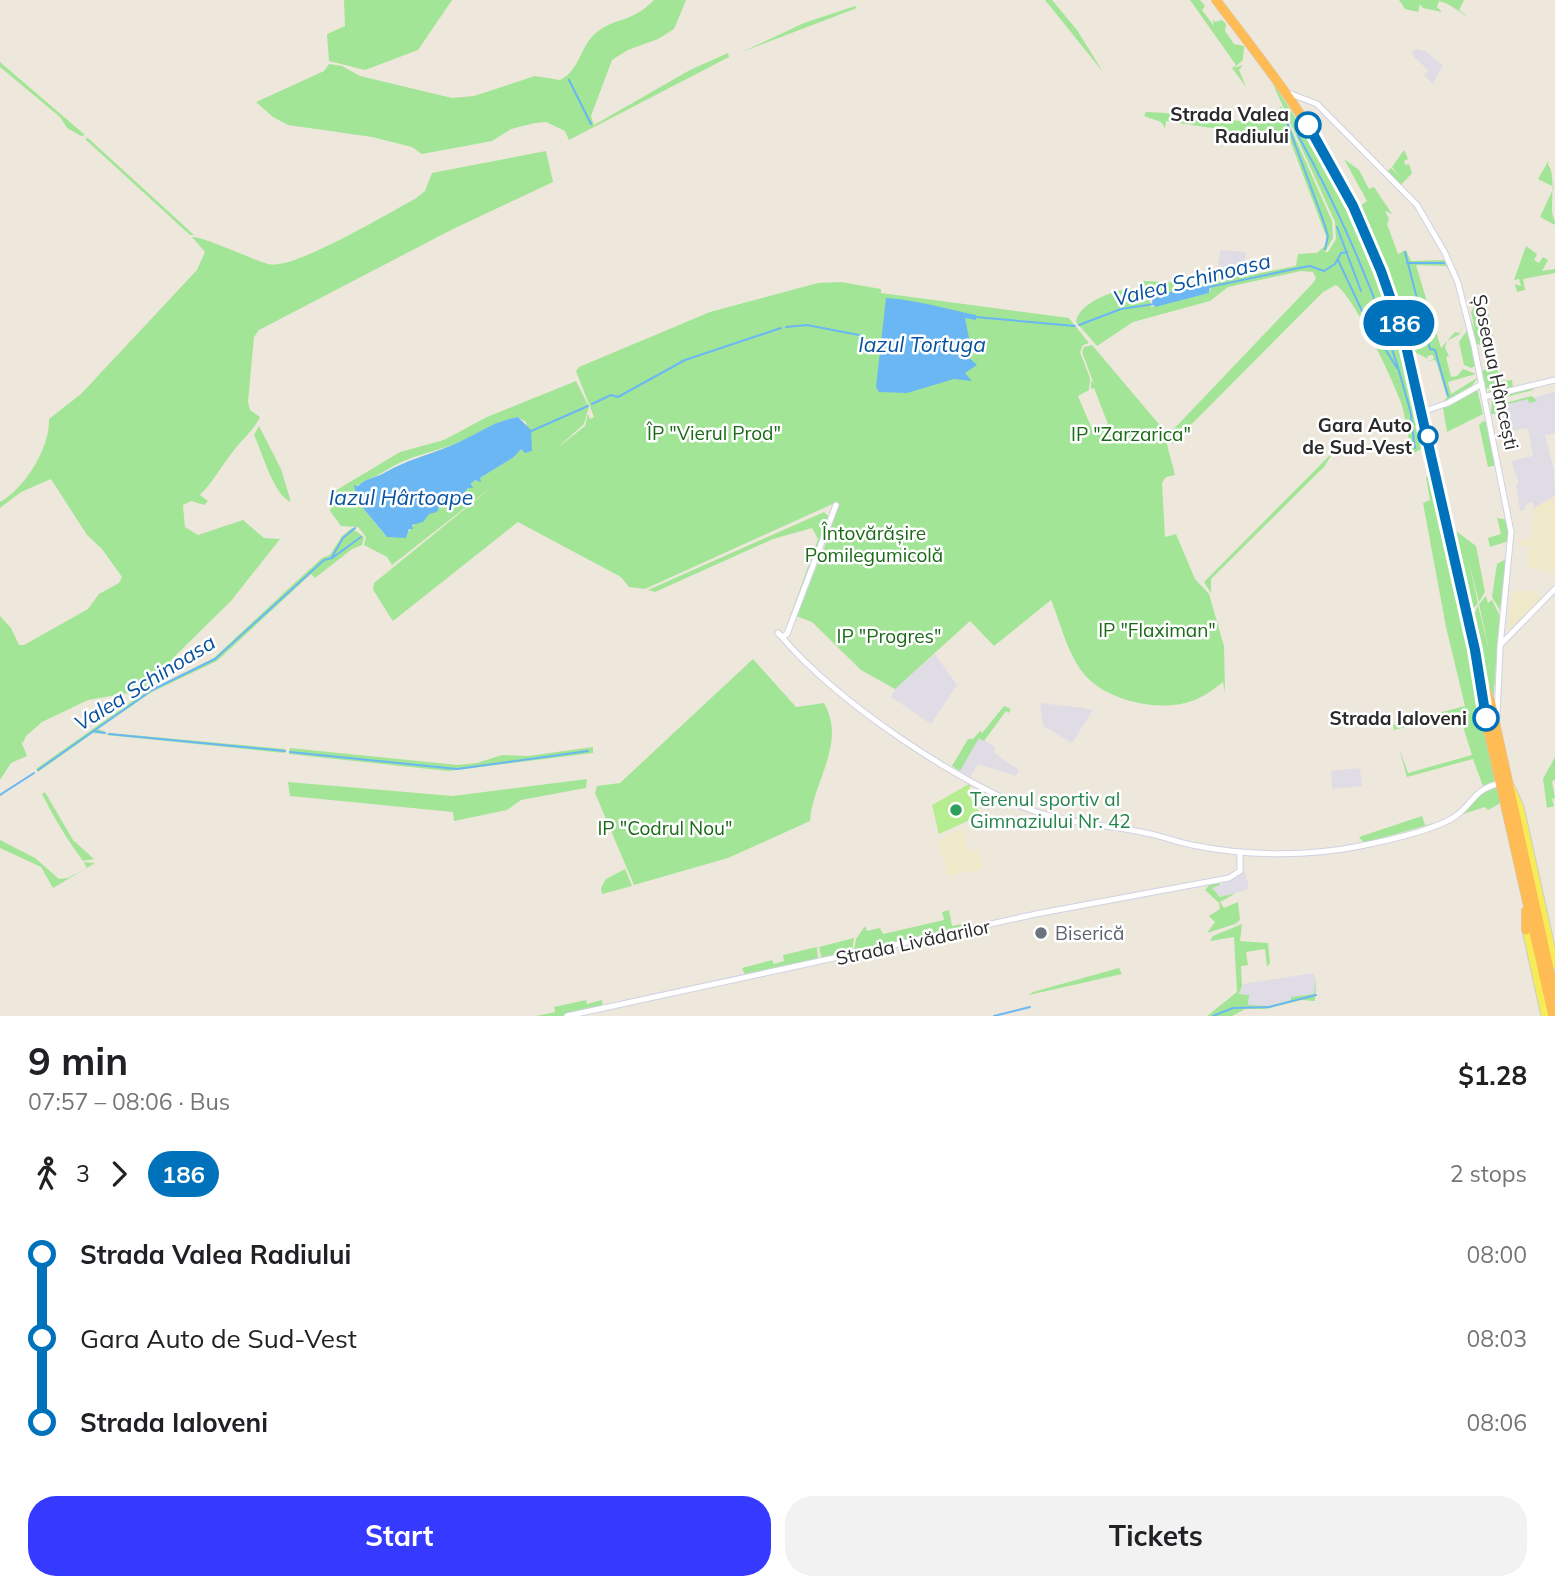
<!DOCTYPE html>
<meta charset="utf-8">
<style>
:root{--surface:#fff;--page:#f2f2f2;--text:#202124;--muted:#757577;--accent:#3639ff}
body{margin:0;font-family:Mulish,sans-serif;background:var(--page);color:var(--text);height:100vh;display:flex;flex-direction:column;font-size:26px;white-space:nowrap}
*{box-sizing:border-box;margin:0}
p{font-size:23px;color:var(--muted)}
.icon{flex:none;width:38px;height:38px;fill:none;stroke:currentColor;stroke-width:2;stroke-linecap:round;stroke-linejoin:round}
.map{position:relative;height:1016px;overflow:hidden}
.side{display:flex;flex-direction:column;background:var(--surface);flex:1}
.side>*{flex:none}
.badge{padding:0 14px;border-radius:23px;font-size:24px;line-height:46px}
.map>.badge{position:absolute;translate:-50% -50%;box-shadow:0 0 0 4px #fff}
.legs{display:flex;align-items:center;gap:10px;height:77px;padding:0 28px;font-size:23px}
.legs p{margin-inline-start:auto}
.headline{display:flex;align-items:center;justify-content:space-between;height:119px;padding:0 28px}
h1{font-size:38px;font-weight:700;line-height:52px}
.primary-button{display:flex;gap:14px;margin-top:auto;padding:14px 28px}
.primary-button a{flex:1;height:80px;border-radius:28px;background:var(--accent);color:#fff;font-size:28px;font-weight:700;line-height:80px;text-align:center}
.primary-button a+a{background:var(--page);color:var(--text)}
ul{padding:0 28px;list-style:none}
li{display:flex;align-items:center;gap:24px;height:84px;font-size:26px}
li i{display:grid;place-items:center;width:10px;height:100%;margin:0 9px;background:currentColor}
li i::after{content:'';width:18px;height:18px;margin:-9px;border:5px solid;border-radius:50%;background:var(--surface)}
li p{margin-inline-start:auto}
li:first-child i{background:linear-gradient(#0000 50%,currentColor 0)}
li:last-child i{background:linear-gradient(currentColor 50%,#0000 0)}
.map>svg:first-child{display:block}
.industrial{fill:#e0dce5}
.education{fill:#efe9ca}
.green{fill:#a3e596;fill-rule:evenodd}
.pitch{fill:#b6ed91}
.water{fill:#6ab7f3}
.lines{fill:none;stroke-linecap:round;stroke-linejoin:round}
.stream{stroke:#6ab7f3;stroke-width:2}
.secondary-casing{stroke:#d1d1e3;stroke-width:7}
.primary-casing{stroke:#ccc;stroke-width:9}
.highway-casing{stroke:#ccc;stroke-width:10}
.secondary{stroke:#fff;stroke-width:5}
.primary{stroke:#f6ec57;stroke-width:7}
.highway{stroke:#ffbb54;stroke-width:9}
.line-1-casing{stroke:#fff;stroke-width:16}
.line-1{stroke:#0072bc;stroke-width:10}
.stop-1-dot{fill:#fff;stroke:#0072bc;stroke-width:3.5}
.leisure-dot{fill:#2e9e5b;stroke:#fff;stroke-width:2.5}
.worship-dot{fill:#6b7280;stroke:#fff;stroke-width:2.5}
.labels{text-anchor:middle;stroke-width:5;stroke-linejoin:round;paint-order:stroke}
.stop-label{font-size:19px;font-weight:bold;fill:#2a2a2a;stroke:#fff;text-anchor:end}
.street-label{font-size:19px;fill:#2a2a2a;stroke:#fff}
.park-label{font-size:19px;fill:#1a6a17;stroke:#fff}
.leisure-label{font-size:19px;fill:#27864d;stroke:#fff;text-anchor:start}
.worship-label{font-size:19px;fill:#5b616d;stroke:#fff;text-anchor:start}
.water-label{font-size:21px;font-style:italic;fill:#0852a0;stroke:#fff}
</style>
<div class="map">
<svg width="1555" height="1016" viewBox="0 0 1555 1016">
<rect width="100%" height="100%" fill="#ede8db"/>
<!-- industrial -->
<path class="industrial" d="M1415,49L1425,51L1443,65L1433,84L1424,75L1428,70L1411,54Z
M1221,250L1246,252L1243,273L1217,270Z
M1555,392V433L1545,435L1554,471L1555,496L1534,508L1533,502L1527,503L1524,510L1520,511L1516,485L1519,483L1511,461L1533,456L1528,428L1506,432L1499,406Z
M935,654L957,685L931,724L891,697L898,684Z
M1040,703L1083,708L1093,710L1072,743L1043,726Z
M979,737L995,747L994,753L1019,770L1016,776L978,764L970,777L960,771Z
M1360,768L1362,786L1332,789L1331,771Z
M1245,871L1249,889L1221,897L1212,888L1237,878Z
M1314,973L1317,992L1314,994L1269,1006L1248,1005L1249,996L1239,995L1243,984Z"/>
<!-- education -->
<path class="education" d="M1555,496V574L1527,566L1529,546L1520,545V540H1531L1534,508Z
M1513,591H1534L1541,598L1513,629H1507Z
M963,828L968,851L978,850L983,869L948,876L938,841Z"/>
<!-- green -->
<path class="green" d="M344,0H452L418,50L365,70L329,61L327,34L345,26Z
M654,0H686L674,29L658,39L628,50L612,60L591,116L594,125L690,70L728,53L729,57L569,140L565,131L546,122L535,123L511,129L492,141L422,154L412,147L372,137L288,125L273,117L256,102L324,71L329,64L342,66L360,76L452,98L474,96L535,76L560,80C580,71 580,45 597,32C616,17 632,23 654,0Z
M1045,0H1052L1077,30L1103,72Z
M1190,0H1200L1205,6L1202,10L1214,26L1213,19L1215,22L1222,20L1226,24L1225,31L1234,44L1244,46L1243,60L1234,68L1243,65L1239,70L1246,87L1232,68L1236,65Z
M1399,0H1464L1459,10L1468,17C1457,11 1453,5 1439,1L1437,7L1442,12L1423,8L1420,4L1418,12L1405,9Z
M855,6L857,8L742,52L804,23Z
M0,62L85,135L81,136L67,128L60,117L0,67Z
M1272,82C1345,188 1390,300 1419,425L1415,426L1420,444L1423,443L1424,448L1411,454C1408,437 1406,416 1400,400C1392,378 1353,295 1336,285L1323,292L1172,444L1168,435L1314,282L1316,278L1313,272L1301,271L1228,287L1210,301L1133,322L1097,346L1076,322C1078,302 1119,288 1137,288L1143,281L1194,283L1212,278L1217,270L1245,276L1296,266L1298,254L1328,252L1336,239L1335,222ZM1206,285L1211,289L1209,293L1151,307L1149,296Z
M1281,106L1332,221L1333,238L1325,252L1317,253L1326,245V236L1290,140L1166,121L1165,128L1161,122L1144,116L1146,112C1189,113 1230,122 1273,123Z
M88,138L194,235H190L85,139Z
M1404,150L1408,159L1404,161L1405,165L1409,164L1412,173L1401,185L1387,172L1391,168L1400,176L1392,167Z
M546,151L553,182L453,229L259,330L254,337L248,402L250,410L260,417C253,431 244,437 235,449C223,463 214,481 200,495L208,501L204,505L191,501L183,505L185,527L198,535L243,520L264,538L280,539L231,601L173,658L153,686L141,691L88,700L42,722L26,736L23,743L21,741L27,756L11,763L0,780V616L11,628L19,645H24L88,609L99,594L119,583L122,577L102,549L87,535L51,479L21,492L0,508V502C25,488 50,448 49,419L81,394L197,270L205,252L192,237C205,237 251,259 268,264C293,271 388,213 415,199L425,191L432,173Z
M1344,159L1359,170L1369,189L1374,187L1392,214L1385,211L1389,219L1387,224L1398,254L1406,250L1411,261L1446,260L1451,273L1446,266L1416,265L1441,348L1455,332L1460,333L1465,321L1460,334L1447,341L1445,348L1449,356L1446,357L1451,377L1457,376L1463,369L1476,374L1448,382L1451,394L1477,378C1473,389 1454,397 1443,402L1447,397L1437,364L1435,360L1428,361L1434,359L1433,355L1427,356L1428,359L1415,352L1397,296L1360,206L1367,201Z
M1549,160L1548,164C1555,174 1552,194 1552,208C1551,213 1555,219 1555,225L1540,217L1554,187L1538,179Z
M1526,246L1537,254L1534,260L1539,263L1543,257L1548,260L1542,271L1555,269V273L1523,279L1525,290L1517,292L1515,284L1521,286L1519,279L1510,281L1514,280Z
M841,282L881,289V293L1069,318L1089,343L1083,345L1080,352L1090,378L1089,390L1078,396L1092,429L1108,424L1094,388L1091,389V380L1094,384L1082,352L1084,347L1092,345L1163,429L1175,475L1166,477L1162,483L1165,537L1176,534L1195,579L1209,594L1224,646L1225,693L1223,682C1214,689 1204,697 1192,701C1159,713 1105,700 1084,674C1067,653 1061,624 1051,600L994,646L970,621L895,689L861,670L812,622L796,616L829,536L837,502L645,589L629,587L621,577L518,522L393,621C385,610 381,601 373,590L374,583L498,482L392,565L387,557L364,545L366,537L358,527L341,526L330,511L335,491L400,452L444,440L487,417L576,381L589,407L584,424L556,449L585,426L588,414L590,419L594,417L576,371L579,367L710,312L818,283ZM518,417L526,422L532,451L526,452L521,449L514,457L480,478V481L475,480L455,504L452,502C436,509 410,521 406,538L385,535L358,502L355,486C363,484 388,469 397,464C413,456 432,452 449,446C474,438 491,422 518,417Z
M1486,301L1493,338L1483,340L1484,344L1492,342L1497,360L1483,369L1492,361L1489,347L1476,344L1469,315L1475,330L1471,312L1476,303Z
M1468,329L1476,366L1471,368L1464,365L1459,342Z
M1496,366L1501,381L1512,380L1513,388L1492,393L1488,391L1501,389L1487,388V392L1481,371Z
M1534,387L1533,390L1499,399L1501,404L1532,396L1537,401L1529,403L1528,399L1500,406L1501,413L1491,414L1492,397Z
M1477,389L1483,414L1447,432L1443,408Z
M1483,421L1486,422L1496,465L1488,467L1479,425Z
M259,426L281,469L291,502C274,496 262,452 254,435Z
M1334,451L1324,467L1211,579V593L1204,582Z
M1430,475L1498,780L1483,786L1473,759L1407,777L1399,748L1408,773L1472,755L1460,717L1469,714L1468,710L1394,730L1393,725L1465,706L1446,627L1423,503L1430,500L1426,477Z
M824,512L829,517L787,625L818,539L812,528L773,539L655,592L648,590Z
M1497,518L1507,520L1509,541L1490,547L1488,538L1501,534Z
M352,528L364,537L362,545L352,549L315,578L311,574L217,661L152,692L98,729L106,732L103,734L93,733L38,772L36,769L141,695L214,658L290,587L322,558L330,555L342,536Z
M1456,531L1476,546L1485,592L1479,602L1469,563L1478,603L1473,609Z
M1506,559L1507,560L1500,610L1492,597L1497,564Z
M1486,596L1488,603L1492,600L1500,616L1493,702L1474,615L1478,605L1490,655L1479,604Z
M753,659L796,707L824,703C847,744 813,780 810,821L728,858L634,885L595,793L597,786L620,783Z
M1004,706L1011,709L1009,713L1006,711L984,741L979,738L960,771L952,766L968,739H973L980,731L982,733Z
M109,733L285,749V753L106,735Z
M593,747V753L448,771L289,754L290,748L458,765L477,763L502,755L528,756Z
M1555,757V779L1552,782L1555,798L1552,799L1554,806L1547,808L1543,779Z
M587,779L586,788L521,800L507,810L454,821L453,812L290,796L288,782L453,796Z
M1497,786L1501,798L1499,804L1488,810L1485,807L1460,815L1480,793Z
M45,792L73,840L94,859L83,861C67,839 54,818 42,794Z
M1422,816L1425,825L1435,823L1364,843L1359,837Z
M0,840L35,858L59,879L68,878L87,868L84,862L95,863L53,888L41,867L0,848Z
M625,869L632,886L602,894L601,888L606,879Z
M1219,882L1220,885L1212,888L1220,897L1236,893L1220,902L1224,908L1238,902L1240,920L1235,924L1207,933L1215,922L1209,916L1220,909L1219,903L1205,890L1210,884Z
M949,910L952,926L967,923L968,929L854,950L856,939L865,926L867,931L880,928L883,934L944,920L942,912Z
M1242,924L1240,941L1268,943L1270,963L1267,967L1265,949L1246,952L1248,965L1241,966L1242,986L1239,994L1249,995L1248,1005L1269,1006L1291,1000V997L1314,994L1316,975L1315,1001L1301,1000L1266,1009H1245L1232,1016H1207L1237,992L1234,937L1210,941L1213,936Z
M854,938L852,952L822,959L819,947Z
M817,947L818,961L745,975L742,968L772,960L774,964L784,961L783,955Z
M1119,968L1122,974L1029,995L1033,992Z
M586,1000L587,1004L602,1000L603,1007L562,1016H536L555,1012L554,1007Z"/>
<!-- pitch -->
<path class="pitch" d="M969,784L971,786L967,792L981,815L939,834L932,805Z"/>
<!-- water -->
<path class="water" d="M1210,285L1209,293L1155,307L1152,302L1153,295Z
M886,298C918,300 946,309 976,315V320L965,318L970,343L963,347L965,354L977,365L965,373L972,381L954,379L907,393L879,392L876,387Z
M518,417L531,430L532,451L525,453L521,449L514,457L480,478L481,482L475,480L471,484L473,488H468L455,505L452,502L439,507L437,512L429,514L423,522L412,525L413,529H409L406,538L387,537L358,502L354,485L358,486C368,477 376,478 386,472C407,460 428,455 450,446C475,436 492,421 518,417Z"/>
<g class="lines">
<!-- stream -->
<path class="stream" d="M569,80L591,124
M1285,117L1323,220L1328,236L1325,249
M1298,135C1345,221 1384,311 1409,406C1413,419 1412,434 1415,448
M1337,227L1361,291
M1405,252L1430,349L1435,350L1448,396
M1338,260L1364,315L1397,368
M1407,263H1444
M1209,287L1299,268L1310,266L1324,271L1335,264L1341,253L1347,252
M975,317L1075,326
M1079,325L1121,309L1154,304
M786,327L807,325L864,336
M592,404L611,395L618,397L685,360L781,328
M529,432L588,406
M332,557L343,538L355,528
M93,731L105,733
M109,734L285,751
M290,752L457,769L588,751
M38,770L152,690L215,659L324,560L332,558L361,537
M0,795L34,773
M994,1016L1030,1007
M1213,1016L1233,1008L1269,1007L1316,995"/>
<!-- secondary casing -->
<g class="secondary-casing">
<path id="secondary" d="M1286,92L1317,104L1417,205L1445,253L1458,283L1474,346L1511,532L1500,647L1497,717
M1484,397L1555,380
M1422,412L1448,403L1482,384
M778,633L782,637L787,634L836,505
M782,637C833,699 961,786 1037,812C1072,824 1110,825 1146,833C1162,836 1177,842 1192,845C1246,856 1306,857 1360,846C1385,841 1430,831 1451,819C1474,806 1470,790 1501,783
M1501,644L1555,589
M567,1016L1041,913L1229,878L1240,871V853"/>
</g>
<!-- primary casing -->
<g class="primary-casing">
<path id="primary" d="M1510,785L1520,807L1555,965
M1526,930L1545,1016"/>
</g>
<!-- highway casing -->
<g class="highway-casing">
<path id="highway" d="M1216,0C1266,65 1316,129 1352,203C1394,289 1415,380 1436,472C1451,541 1466,611 1481,680L1483,707L1553,1016
M1485,688L1491,704L1555,996
M1526,930V911"/>
</g>
<!-- secondary -->
<use href="#secondary" class="secondary"/>
<!-- primary -->
<use href="#primary" class="primary"/>
<!-- highway -->
<use href="#highway" class="highway"/>
</g>
<g class="lines">
<!-- line-1 casing -->
<g class="line-1-casing">
<path id="line-1" d="M1308,125L1353,206L1381,271L1404,337L1475,650L1486,718"/>
</g>
<!-- line-1 -->
<use href="#line-1" class="line-1"/>
</g>
<!-- markers -->
<g class="stop-1-dot">
<circle cx="1308" cy="125" r="12"/>
<circle cx="1428" cy="436" r="9"/>
<circle cx="1486" cy="718" r="12"/>
</g>
<circle class="leisure-dot" cx="956" cy="810" r="7"/>
<circle class="worship-dot" cx="1041" cy="933" r="7"/>
<g class="labels">
<!-- stop labels -->
<g class="stop-label">
<text x="1289" y="121">Strada Valea<tspan x="1289" dy="22">Radiului</tspan></text>
<text x="1412" y="432">Gara Auto<tspan x="1412" dy="22">de Sud-Vest</tspan></text>
<text x="1467" y="725">Strada Ialoveni</text>
</g>
<!-- street labels -->
<g class="street-label">
<text transform="translate(1496 372) rotate(78)" y="7">Șoseaua Hâncești</text>
<text transform="translate(913 942) rotate(-12)" y="7">Strada Livădarilor</text>
</g>
<!-- park labels -->
<g class="park-label">
<text x="714" y="440">ÎP "Vierul Prod"</text>
<text x="1131" y="441">IP "Zarzarica"</text>
<text x="874" y="540">Întovărășire<tspan x="874" dy="22">Pomilegumicolă</tspan></text>
<text x="1157" y="637">IP "Flaximan"</text>
<text x="889" y="643">IP "Progres"</text>
<text x="665" y="835">IP "Codrul Nou"</text>
</g>
<!-- leisure labels -->
<g class="leisure-label">
<text x="970" y="806">Terenul sportiv al<tspan x="970" dy="22">Gimnaziului Nr. 42</tspan></text>
</g>
<!-- worship labels -->
<g class="worship-label">
<text x="1055" y="940">Biserică</text>
</g>
<!-- water labels -->
<g class="water-label">
<text transform="translate(1192 280) rotate(-14)" y="7">Valea Schinoasa</text>
<text x="922" y="352">Iazul Tortuga</text>
<text x="401" y="505">Iazul Hârtoape</text>
<text transform="translate(145 683) rotate(-32)" y="7">Valea Schinoasa</text>
</g>
</g>
</svg>
<b class="badge" style="left:1399px;top:323px;background:#0072bc;color:#fff">186</b>
</div>
<section class="side">
<div class="headline"><div><h1>9 min</h1><p>07:57 – 08:06 · Bus</p></div><b>$1.28</b></div>
<div class="legs"><svg class="icon" aria-label="walk" viewBox="0 0 24 24"><circle cx="13" cy="4" r="2"/><path d="M13 8l-2 6 4 7M11 14l-3 7M7 12l3-4h3l4 4"/></svg>3<svg class="icon" aria-label="forward" viewBox="0 0 24 24"><path d="M9 5l7 7-7 7"/></svg><b class="badge" style="background:#0072bc;color:#fff">186</b><p>2 stops</p></div>
<ul>
<li><i style="color:#0072bc"></i><b>Strada Valea Radiului</b><p>08:00</p></li>
<li><i style="color:#0072bc"></i><span>Gara Auto de Sud-Vest</span><p>08:03</p></li>
<li><i style="color:#0072bc"></i><b>Strada Ialoveni</b><p>08:06</p></li>
</ul>
<div class="primary-button"><a>Start</a><a>Tickets</a></div>
</section>
